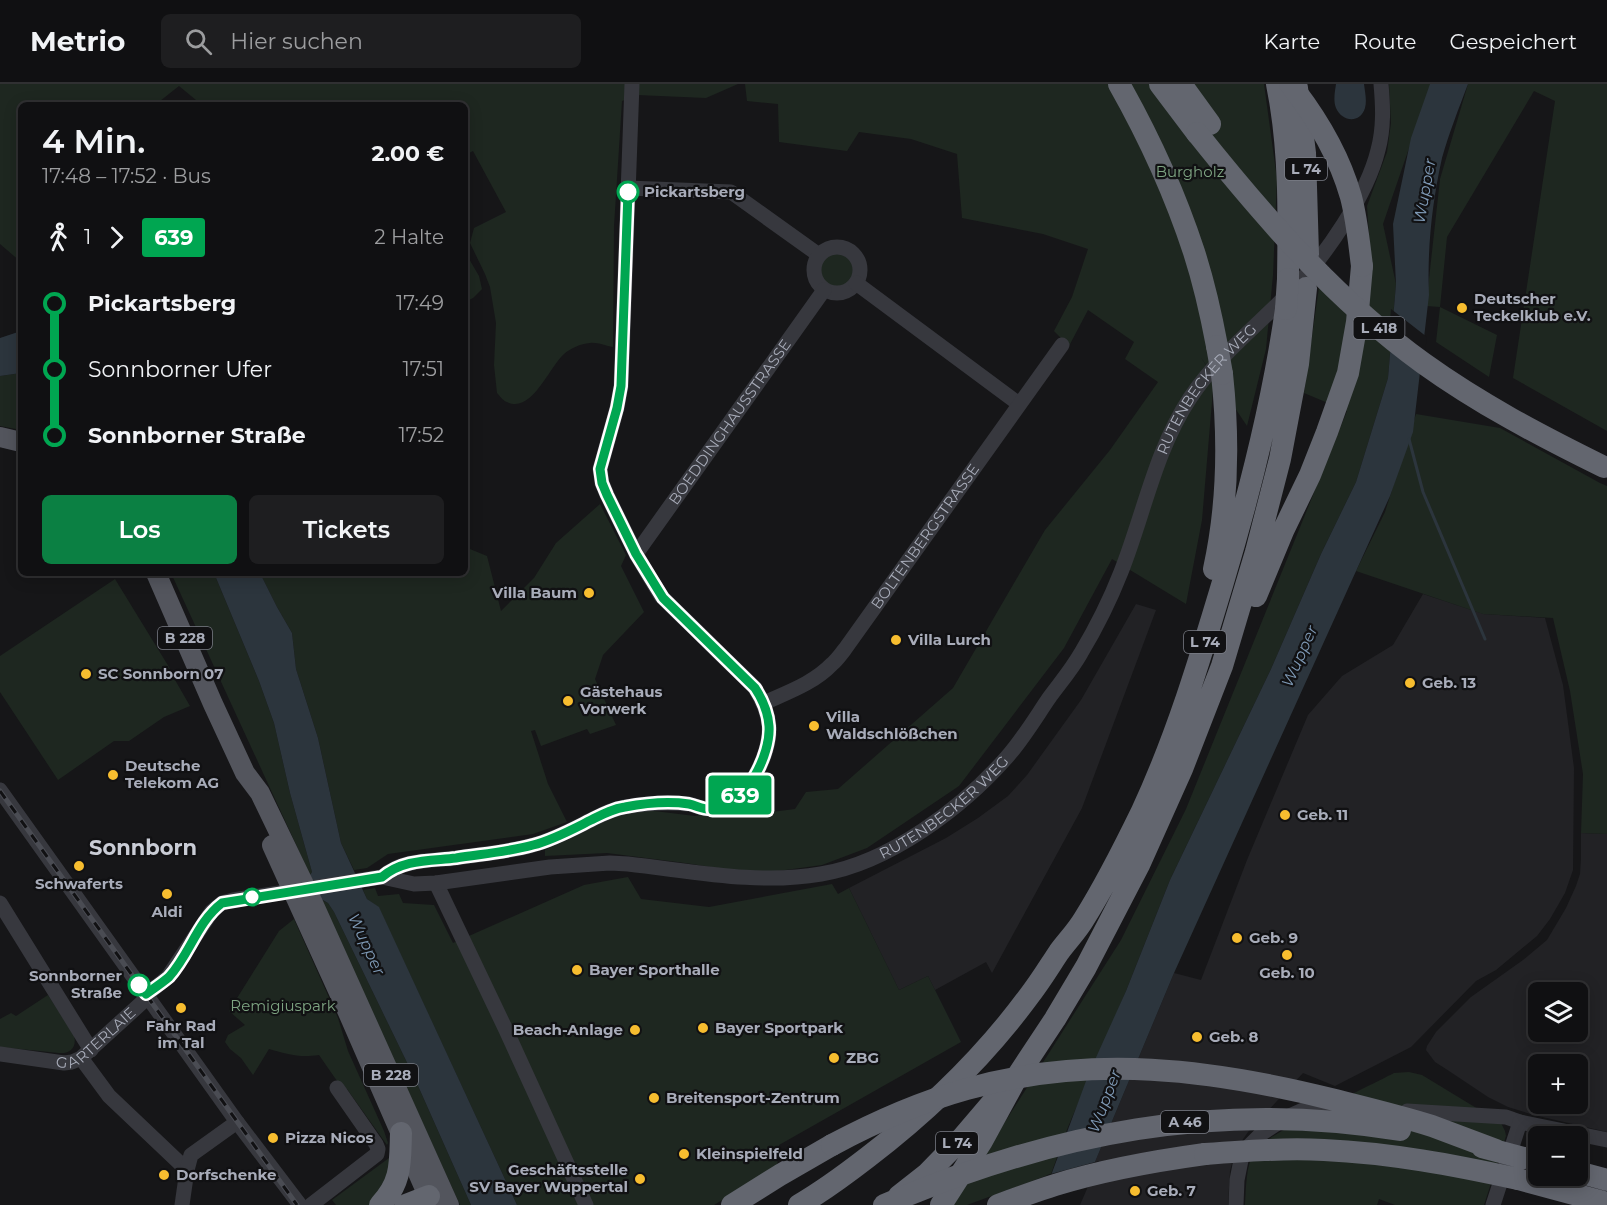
<!DOCTYPE html>
<html lang="de">
<meta charset="utf-8">
<style>
:root{--surface:#101012;--page:#1e1e20;--text:#f1f3f6;--muted:#9c9d9f;--line:#303032;--accent:#0b8043}
body{margin:0;font-family:Montserrat,sans-serif;background:var(--page);color:var(--text);height:100vh;display:flex;flex-direction:column;font-size:22px;white-space:nowrap}
*{box-sizing:border-box;margin:0}
p{font-size:20px;color:var(--muted)}
.icon{flex:none;width:33px;height:33px;fill:none;stroke:currentColor;stroke-width:2;stroke-linecap:round;stroke-linejoin:round}
.map{position:relative;flex:1;overflow:hidden}
.side{position:absolute;left:18px;top:18px;width:450px;height:474px;display:flex;flex-direction:column;background:var(--surface);border-radius:9px;box-shadow:0 3px 15px #0003,0 0 0 2px var(--line)}
.side>*{flex:none}
.badge{padding:0 12px;border-radius:4px;font-size:21px;line-height:39px}
.tools{position:absolute;left:1528px;top:898px;display:grid;gap:12px}
.tools a{display:grid;place-items:center;width:60px;height:60px;border-radius:9px;background:var(--surface);box-shadow:0 3px 15px #0003,0 0 0 2px var(--line);font-size:30px}
.map>.badge{position:absolute;translate:-50% -50%;box-shadow:0 0 0 3px #fff}
.legs{display:flex;align-items:center;gap:9px;height:66px;padding:0 24px;font-size:20px}
.legs p{margin-inline-start:auto}
.overview{display:flex;align-items:center;justify-content:space-between;height:102px;padding:0 24px}
h1{font-size:33px;font-weight:600;line-height:45px}
.primary-button{display:flex;gap:12px;margin-top:auto;padding:12px 24px}
.primary-button a{flex:1;height:69px;border-radius:9px;background:var(--accent);color:#fff;font-size:24px;font-weight:600;line-height:69px;text-align:center}
.primary-button a+a{background:var(--page);color:var(--text)}
ul{padding:0 24px;list-style:none}
li{display:flex;align-items:center;gap:21px;height:66px;font-size:22px}
li i{display:grid;place-items:center;width:9px;height:100%;margin:0 8px;background:currentColor}
li i::after{content:'';width:15px;height:15px;margin:-8px;border:4px solid;border-radius:50%;background:var(--surface)}
li p{margin-inline-start:auto}
li:first-child i{background:linear-gradient(#0000 50%,currentColor 0)}
li:last-child i{background:linear-gradient(currentColor 50%,#0000 0)}
header{display:flex;align-items:center;gap:36px;box-sizing:border-box;height:84px;padding:0 30px;background:var(--surface);border-bottom:2px solid var(--line)}
header strong{font-size:28px}
nav{display:flex;gap:33px;margin-inline-start:auto;font-size:21px}
.search{width:420px;height:54px;background:var(--page);display:flex;align-items:center;gap:15px;box-sizing:border-box;padding:0 21px;border-radius:9px;color:var(--muted);font-size:22px}
.map>svg:first-child{display:block}
.built{fill:#222225;fill-rule:evenodd}
.green{fill:#1e2720}
.water{fill:#2c353d}
.pier{fill:#161618}
.lines{fill:none;stroke-linecap:round;stroke-linejoin:round}
.stream{stroke:#2c353d;stroke-width:3}
.minor{stroke:#37383e;stroke-width:15}
.major{stroke:#53555d;stroke-width:20}
.highway{stroke:#63666f;stroke-width:22}
.rail-casing{stroke:#4a4c53;stroke-width:5}
.rail{stroke:#111113;stroke-width:3;stroke-dasharray:9;stroke-linecap:butt}
.highway-bridge{stroke:#63666f;stroke-width:22}
.line-1-casing{stroke:#fff;stroke-width:14}
.line-1{stroke:#00a651;stroke-width:9}
.stop-1-dot{fill:#fff;stroke:#00a651;stroke-width:3}
.poi-dot{fill:#f7bd2f;stroke:#111113;stroke-width:2}
.labels{text-anchor:middle;stroke-width:4.5;stroke-linejoin:round;paint-order:stroke}
.shield{fill:#111113;stroke:#7b7e87;stroke-width:1.5}
.shield-label{font-size:14px;font-weight:bold;fill:#a8acb9}
.park-label{font-size:15px;fill:#7ea482;stroke:#111113}
.stop-label{font-size:15px;font-weight:bold;fill:#a8acb9;stroke:#111113;text-anchor:start}
.poi-label{font-size:15px;font-weight:bold;fill:#a8acb9;stroke:#111113;text-anchor:start}
.street-label{font-size:15px;fill:#a8acb9;stroke:#111113}
.water-label{font-size:16px;font-style:italic;fill:#7e99b5;stroke:#111113}
.district-label{font-size:21px;font-weight:bold;fill:#c9ccd5;stroke:#111113}
</style>
<header>
<strong>Metrio</strong>
<div class="search"><svg class="icon" aria-label="search" viewBox="0 0 24 24"><circle cx="10" cy="10" r="6"/><path d="M15 15l6 6"/></svg>Hier suchen</div>
<nav><a>Karte</a><a>Route</a><a>Gespeichert</a></nav>
</header>
<div class="map">
<svg width="1607" height="1121" viewBox="0 0 1607 1121">
<rect width="100%" height="100%" fill="#161618"/>
<!-- built -->
<path class="built" d="M1423,510L1484,530L1545,534L1563,601L1574,684L1573,786L1565,809L1550,835L1537,852L1496,886L1476,897L1411,963L1335,1002L1303,989L1248,1048L1235,1067L1230,1087L1228,1121H1077L1174,889L1201,896L1247,776L1308,631L1342,592L1393,561Z
M1136,520L1156,526L1082,724L992,889L986,878L935,906L928,892L899,906L849,804L946,754L978,734L1008,712L1027,691L1081,616Z
M1581,749L1607,750V1048L1534,1031L1508,1023L1488,1013L1446,985L1435,978L1426,966L1427,962L1436,948L1471,913L1523,876L1547,856L1566,824L1576,802L1580,790L1581,774ZM1539,909H1578V948H1539ZM1539,981H1578V1020H1539Z"/>
<!-- green -->
<path class="green" d="M0,0H738L706,14L637,11L622,17L614,142L613,263C606,262 597,258 590,259C580,260 571,264 564,270C549,283 532,330 507,318C503,317 500,312 497,309L494,281L496,239L490,203L485,190L470,159L474,144L506,128L473,67L465,71V21H202L179,2L155,21H21V178L0,160Z
M745,0H1264L1277,95L1273,191L1266,265L1247,342L1200,272L1214,294L1202,436L1186,520L1112,475L1064,564L959,702L867,764L822,781L757,790L685,779L607,769L545,772V766L604,735L646,726L695,732L737,726L742,732L795,725L806,708L838,705L953,604L1045,446L1110,366L1158,298L1125,275L1134,258L1088,226L1069,262L1054,247L1072,213L1088,165L1043,150L962,134L957,70L911,55L859,48L847,67L779,58L778,20L747,17Z
M1389,0H1431L1383,140L1396,200L1388,294L1356,398L1321,470L1271,585L1170,796L1126,907L1068,1043L1051,1090L967,1121H952L1121,856L1186,725L1347,327L1304,309L1319,203L1363,243L1371,181L1367,122L1387,68L1391,39Z
M1468,0H1607V347L1513,294L1555,17L1534,7L1447,153L1440,223L1497,251L1489,293L1436,258L1440,223L1426,222L1440,95Z
M819 186a18 18 0 1 1 36 0a18 18 0 1 1-36 0Z
M465,168L479,192L482,205L473,214L465,218Z
M21,289V346L0,342V292Z
M1416,330L1500,344L1600,399L1607,402V750L1581,749L1583,690L1570,607L1553,534L1483,530L1356,487L1385,428Z
M600,420L626,471L621,482L644,528L603,571L595,595L616,641L590,650L587,645L541,662L535,646L531,647L548,700L567,738L533,750L388,770L367,784L354,786L341,759L318,654L296,585L292,549L277,523L260,489H465V463L487,472L501,527L534,494L556,459Z
M171,489H214L259,597L274,639L290,709L312,788L310,791Z
M115,495L172,588L171,589L190,622L164,633L129,657H114L58,696L0,608V572Z
M628,793L641,815L709,823L832,800L838,810L849,804L899,906L928,892L961,958L779,1061L777,1083L714,1121H517L379,824L367,815L363,806L375,804L378,812L399,810L403,819L434,821L453,859L584,801Z
M320,815L328,819L334,828L415,995L471,1121H460Z
M294,835L338,934L348,967L384,1047L388,1059L387,1061L347,1005L344,1007L319,971C298,974 288,970 269,965L253,991L241,974L230,965L225,958L228,951L245,941L229,927L279,847Z
M48,911L74,951C77,963 71,970 59,969L0,963V935L11,929L16,932Z
M1409,988L1422,991L1501,1039L1505,1047L1506,1052L1484,1121H1395L1379,1115L1377,1121H1245C1246,1103 1246,1083 1254,1067C1260,1054 1373,1000 1394,989Z
M389,1074L391,1095L372,1121H336L332,1116Z"/>
<!-- water -->
<path class="water" d="M1336,0H1364C1365,8 1367,17 1365,24C1360,40 1342,38 1336,24C1333,17 1335,7 1336,0Z
M1430,0H1468C1459,24 1449,49 1442,74C1432,119 1427,166 1429,211L1413,348L1390,412L1174,889L1077,1121H1040L1089,989L1126,907L1170,796L1271,585L1321,470L1356,398L1388,294L1396,200L1393,140L1411,54Z
M21,247V289L0,292V254Z
M214,489H260L277,523L292,549L296,585L318,654L341,759L367,815L379,823L517,1121H471L415,995L334,828L328,819L321,815L310,791L312,788L290,709L274,639L259,597Z"/>
<!-- pier -->
<path class="pier" d="M1391,225L1427,253L1422,289L1388,262Z
M1099,1077L1080,1121H1037L1047,1091Z"/>
<g class="lines">
<!-- stream -->
<path class="stream" d="M1409,355L1423,408L1485,555"/>
<!-- minor -->
<g class="minor">
<path d="M628,104L731,108L819,171"/>
<circle cx="837" cy="186" r="23"/>
<path d="M856,199L1019,320"/>
<path id="s1" d="M636,470L824,206"/>
<path id="s2" d="M764,619C788,608 814,599 832,580C837,576 841,570 845,565L1062,261"/>
<path d="M0,706L237,1038L300,1121"/>
<path d="M382,793C403,775 430,777 456,774C481,770 509,768 533,761C553,756 573,745 591,736C603,730 612,725 625,723C646,719 668,718 689,720C698,722 705,727 715,725C746,720 771,671 769,642C768,628 763,617 755,604L661,512L636,470L607,411L602,399L600,385L617,324L621,302L632,0"/>
<path d="M436,799L506,946L586,1121"/>
<path d="M0,819L91,966"/>
<path id="s3" d="M146,911L168,893L212,827L222,819L233,816L375,794L382,793L414,800L436,799L550,783L610,779L628,780C692,787 757,801 821,790C889,779 962,724 1007,673C1023,655 1036,633 1049,614C1060,599 1072,585 1081,569C1096,544 1110,516 1121,488C1144,430 1155,367 1190,314C1218,272 1258,241 1294,204C1326,171 1367,111 1378,66C1384,44 1383,22 1381,0"/>
<path id="s4" d="M0,970L64,979L72,978L81,974L148,913"/>
<path d="M81,974L109,1012L187,1086"/>
<path d="M1407,1027L1506,1033L1520,1038"/>
<path d="M182,1121L187,1086L191,1071L237,1038"/>
<path d="M311,1121L377,1070L378,1065L376,1060L337,1004"/>
<path d="M1236,1121L1237,1096L1241,1076L1250,1061L1261,1050L1287,1033L1314,1021L1332,1022"/>
<path d="M1493,1121L1520,1038L1607,1056"/>
</g>
<!-- major -->
<path class="major" d="M0,353L21,358
M156,489L213,620L245,689L260,709L313,819L449,1121
M272,761L350,933L432,1121"/>
<!-- highway -->
<path class="highway" d="M1119,0C1149,53 1175,110 1194,168C1204,199 1211,230 1217,262
M1160,0L1197,49
M1181,0L1210,40
M1277,0C1290,64 1289,130 1288,195
M1297,4L1305,69L1308,170
M1214,485C1228,421 1229,355 1222,290
M1256,512L1283,447L1310,391L1327,348L1348,289L1357,238L1362,182
M1578,1088L1607,1096
M1518,1095L1607,1119
M899,1112L927,1090L963,1053L992,1019
M380,1121C402,1098 400,1079 401,1049
M406,1121L429,1112
M732,1121L780,1091L832,1061
M799,1121C823,1107 846,1090 868,1073C928,1027 984,973 1029,912C1040,898 1049,883 1059,868C1067,857 1077,847 1084,835C1106,800 1124,764 1142,727C1176,654 1200,575 1223,498C1250,408 1273,318 1286,225
M941,1121L982,1057L1018,991L1055,935L1086,883L1139,781L1182,685L1222,582L1256,468L1280,375L1298,280L1306,204
M998,1121C1017,1114 1036,1107 1055,1101C1103,1086 1154,1077 1205,1070"/>
<!-- rail casing -->
<g class="rail-casing">
<path id="rail" d="M0,707L297,1121"/>
</g>
<!-- rail -->
<use href="#rail" class="rail"/>
<!-- highway-bridge -->
<path class="highway-bridge" d="M1290,0C1317,34 1339,71 1351,113C1357,136 1359,159 1362,182
M1197,49C1264,133 1336,216 1423,279C1480,320 1541,352 1604,383
M1286,225L1288,195
M1217,262L1222,290
M832,1061C875,1038 920,1018 967,1005C1092,970 1211,985 1335,1016C1367,1024 1400,1032 1432,1042C1453,1050 1475,1058 1496,1066
M1482,1063L1524,1074
M1205,1070C1244,1067 1284,1064 1324,1066C1390,1069 1454,1081 1518,1095
M884,1121C1052,1049 1218,1016 1400,1046"/>
</g>
<g class="lines">
<!-- line-1 casing -->
<g class="line-1-casing">
<path id="line-1" d="M139,901L146,910C153,905 162,899 169,893C190,870 197,838 222,819L382,793C403,775 430,777 456,774C481,770 508,768 533,761C553,756 573,745 591,736C603,730 612,725 625,723C646,719 668,717 689,720C698,722 705,727 715,725C746,721 771,670 769,642C768,628 763,616 755,604L663,514L636,470L607,411L602,399L600,385L617,324L621,302L628,108"/>
</g>
<!-- line-1 -->
<use href="#line-1" class="line-1"/>
</g>
<!-- markers -->
<g class="stop-1-dot">
<circle cx="628" cy="108" r="10"/>
<circle cx="252" cy="813" r="8"/>
<circle cx="139" cy="901" r="10"/>
</g>
<g class="poi-dot">
<circle cx="1462" cy="224" r="6"/>
<circle cx="589" cy="509" r="6"/>
<circle cx="896" cy="556" r="6"/>
<circle cx="86" cy="590" r="6"/>
<circle cx="1410" cy="599" r="6"/>
<circle cx="568" cy="617" r="6"/>
<circle cx="814" cy="642" r="6"/>
<circle cx="113" cy="691" r="6"/>
<circle cx="1285" cy="731" r="6"/>
<circle cx="79" cy="782" r="6"/>
<circle cx="167" cy="810" r="6"/>
<circle cx="1237" cy="854" r="6"/>
<circle cx="1287" cy="871" r="6"/>
<circle cx="577" cy="886" r="6"/>
<circle cx="181" cy="924" r="6"/>
<circle cx="703" cy="944" r="6"/>
<circle cx="635" cy="946" r="6"/>
<circle cx="1197" cy="953" r="6"/>
<circle cx="834" cy="974" r="6"/>
<circle cx="654" cy="1014" r="6"/>
<circle cx="273" cy="1054" r="6"/>
<circle cx="684" cy="1070" r="6"/>
<circle cx="164" cy="1091" r="6"/>
<circle cx="640" cy="1095" r="6"/>
<circle cx="1135" cy="1107" r="6"/>
</g>
<g class="labels">
<!-- shield labels -->
<g class="shield">
<rect x="1285" y="74" width="42" height="22" rx="4.5"/>
<rect x="1353.5" y="233" width="51" height="22" rx="4.5"/>
<rect x="158" y="543" width="54" height="22" rx="4.5"/>
<rect x="1184" y="547" width="42" height="22" rx="4.5"/>
<rect x="364" y="980" width="54" height="22" rx="4.5"/>
<rect x="1161" y="1027" width="48" height="22" rx="4.5"/>
<rect x="936" y="1048" width="42" height="22" rx="4.5"/>
</g>
<g class="shield-label">
<text x="1306" y="90">L 74</text>
<text x="1379" y="249">L 418</text>
<text x="185" y="559">B 228</text>
<text x="1205" y="563">L 74</text>
<text x="391" y="996">B 228</text>
<text x="1185" y="1043">A 46</text>
<text x="957" y="1064">L 74</text>
</g>
<!-- park labels -->
<g class="park-label">
<text x="1190" y="93">Burgholz</text>
<text x="283" y="927">Remigiuspark</text>
</g>
<!-- stop labels -->
<g class="stop-label">
<text x="644" y="113">Pickartsberg</text>
<text x="122" y="897" text-anchor="end">Sonnborner<tspan x="122" dy="17">Straße</tspan></text>
</g>
<!-- poi labels -->
<g class="poi-label">
<text x="1474" y="220">Deutscher<tspan x="1474" dy="17">Teckelklub e.V.</tspan></text>
<text x="577" y="514" text-anchor="end">Villa Baum</text>
<text x="908" y="561">Villa Lurch</text>
<text x="98" y="595">SC Sonnborn 07</text>
<text x="1422" y="604">Geb. 13</text>
<text x="580" y="613">Gästehaus<tspan x="580" dy="17">Vorwerk</tspan></text>
<text x="826" y="638">Villa<tspan x="826" dy="17">Waldschlößchen</tspan></text>
<text x="125" y="687">Deutsche<tspan x="125" dy="17">Telekom AG</tspan></text>
<text x="1297" y="736">Geb. 11</text>
<text x="79" y="805" text-anchor="middle">Schwaferts</text>
<text x="167" y="833" text-anchor="middle">Aldi</text>
<text x="1249" y="859">Geb. 9</text>
<text x="589" y="891">Bayer Sporthalle</text>
<text x="1287" y="894" text-anchor="middle">Geb. 10</text>
<text x="181" y="947" text-anchor="middle">Fahr Rad<tspan x="181" dy="17">im Tal</tspan></text>
<text x="715" y="949">Bayer Sportpark</text>
<text x="623" y="951" text-anchor="end">Beach-Anlage</text>
<text x="1209" y="958">Geb. 8</text>
<text x="846" y="979">ZBG</text>
<text x="666" y="1019">Breitensport-Zentrum</text>
<text x="285" y="1059">Pizza Nicos</text>
<text x="696" y="1075">Kleinspielfeld</text>
<text x="628" y="1091" text-anchor="end">Geschäftsstelle<tspan x="628" dy="17">SV Bayer Wuppertal</tspan></text>
<text x="176" y="1096">Dorfschenke</text>
<text x="1147" y="1112">Geb. 7</text>
</g>
<!-- street labels -->
<g class="street-label">
<text dy="5" stroke="none"><textPath href="#s3" startOffset="1371">RUTENBECKER WEG</textPath></text>
<text dy="5" stroke="none"><textPath href="#s1" startOffset="162">BOEDDINGHAUSSTRASSE</textPath></text>
<text dy="5" stroke="none"><textPath href="#s2" startOffset="237">BOLTENBERGSTRASSE</textPath></text>
<text dy="5" stroke="none"><textPath href="#s3" startOffset="867">RUTENBECKER WEG</textPath></text>
<text dy="5" stroke="none"><textPath href="#s4" startOffset="105">GARTERLAIE</textPath></text>
</g>
<!-- water labels -->
<g class="water-label">
<text transform="translate(1424 107) rotate(-80)" y="6">Wupper</text>
<text transform="translate(1299 572) rotate(-66)" y="6">Wupper</text>
<text transform="translate(367 860) rotate(65)" y="6">Wupper</text>
<text transform="translate(1104 1017) rotate(-69)" y="6">Wupper</text>
</g>
<!-- district labels -->
<g class="district-label">
<text x="143" y="771">Sonnborn</text>
</g>
</g>
</svg>
<div class="tools">
<a><svg class="icon" aria-label="layers" viewBox="0 0 24 24"><path d="M12 4l9 5-9 5-9-5zM3 14l9 5 9-5"/></svg></a>
<a>+</a>
<a>−</a>
</div>
<b class="badge" style="left:740px;top:711px;background:#00a651;color:#fff">639</b>
<section class="side">
<div class="overview"><div><h1>4 Min.</h1><p>17:48 – 17:52 · Bus</p></div><b>2.00 €</b></div>
<div class="legs"><svg class="icon" aria-label="walk" viewBox="0 0 24 24"><circle cx="13" cy="4" r="2"/><path d="M13 8l-2 6 4 7M11 14l-3 7M7 12l3-4h3l4 4"/></svg>1<svg class="icon" aria-label="forward" viewBox="0 0 24 24"><path d="M9 5l7 7-7 7"/></svg><b class="badge" style="background:#00a651;color:#fff">639</b><p>2 Halte</p></div>
<ul>
<li><i style="color:#00a651"></i><b>Pickartsberg</b><p>17:49</p></li>
<li><i style="color:#00a651"></i><span>Sonnborner Ufer</span><p>17:51</p></li>
<li><i style="color:#00a651"></i><b>Sonnborner Straße</b><p>17:52</p></li>
</ul>
<div class="primary-button"><a>Los</a><a>Tickets</a></div>
</section>
</div>
